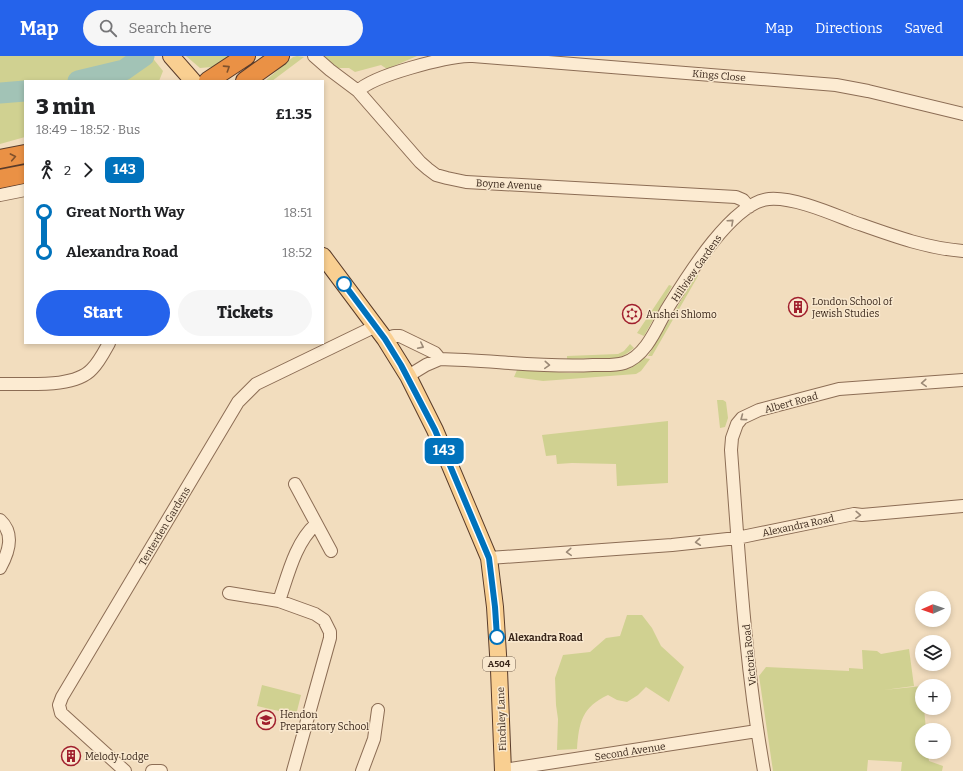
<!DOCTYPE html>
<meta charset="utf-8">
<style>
:root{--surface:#fff;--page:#f6f6f6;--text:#202124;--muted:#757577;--accent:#2563eb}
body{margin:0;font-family:Bitter,serif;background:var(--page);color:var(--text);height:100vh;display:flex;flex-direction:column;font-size:15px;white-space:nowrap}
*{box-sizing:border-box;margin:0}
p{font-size:13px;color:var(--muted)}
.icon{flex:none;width:22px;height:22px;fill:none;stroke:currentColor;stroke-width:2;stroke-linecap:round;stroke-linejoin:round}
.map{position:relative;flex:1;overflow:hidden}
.panel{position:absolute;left:24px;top:24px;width:300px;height:264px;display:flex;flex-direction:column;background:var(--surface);border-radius:0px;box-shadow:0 2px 6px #0003}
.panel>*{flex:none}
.badge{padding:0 8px;border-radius:6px;font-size:14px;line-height:26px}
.needle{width:26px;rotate:268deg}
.tools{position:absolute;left:915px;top:535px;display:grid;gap:8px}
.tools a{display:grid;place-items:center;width:36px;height:36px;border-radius:50%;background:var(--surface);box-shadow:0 2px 6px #0003;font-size:20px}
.map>.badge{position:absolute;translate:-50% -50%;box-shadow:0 0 0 2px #fff}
.legs{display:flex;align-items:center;gap:6px;height:44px;padding:0 12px;font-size:13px}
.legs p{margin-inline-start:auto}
.headline{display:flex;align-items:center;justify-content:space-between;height:68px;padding:0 12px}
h1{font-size:22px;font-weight:800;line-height:30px}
.button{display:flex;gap:8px;margin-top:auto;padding:8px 12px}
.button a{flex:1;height:46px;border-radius:24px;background:var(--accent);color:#fff;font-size:16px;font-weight:800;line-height:46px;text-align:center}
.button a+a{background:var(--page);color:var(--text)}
ul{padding:0 12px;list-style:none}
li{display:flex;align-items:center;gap:14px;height:40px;font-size:15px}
li i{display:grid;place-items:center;width:6px;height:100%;margin:0 5px;background:currentColor}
li i::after{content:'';width:10px;height:10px;margin:-5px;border:3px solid;border-radius:50%;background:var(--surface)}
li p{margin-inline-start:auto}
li:first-child i{background:linear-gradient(#0000 50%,currentColor 0)}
li:last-child i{background:linear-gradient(currentColor 50%,#0000 0)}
header{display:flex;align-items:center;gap:24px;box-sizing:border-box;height:56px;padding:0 20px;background:var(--accent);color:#fff}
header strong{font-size:19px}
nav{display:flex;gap:22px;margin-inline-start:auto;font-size:14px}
.search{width:280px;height:36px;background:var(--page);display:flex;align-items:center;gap:10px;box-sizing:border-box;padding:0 14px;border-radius:22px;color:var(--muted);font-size:15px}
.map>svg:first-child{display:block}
.green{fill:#d0d191}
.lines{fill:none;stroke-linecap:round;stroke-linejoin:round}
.river{stroke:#a2c3b6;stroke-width:21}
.minor-casing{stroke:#8c6d55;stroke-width:14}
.major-casing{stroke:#593b2a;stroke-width:18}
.highway-casing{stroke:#593b2a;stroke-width:20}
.minor{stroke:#fcebd2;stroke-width:12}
.major{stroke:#f9cf91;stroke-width:16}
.highway{stroke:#ea9145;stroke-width:18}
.oneway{stroke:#80512c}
.oneway2{stroke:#9b8976}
.line-1-casing{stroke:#fff;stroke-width:9}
.line-1{stroke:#0072bc;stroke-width:6}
.stop-1-dot{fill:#fff;stroke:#0072bc;stroke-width:2}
.labels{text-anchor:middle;stroke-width:3;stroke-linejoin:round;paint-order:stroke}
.shield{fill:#f9e8ce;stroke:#736151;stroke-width:1}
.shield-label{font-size:9px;font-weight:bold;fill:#3a271b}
.street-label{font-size:10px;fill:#3a271b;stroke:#f9e8ce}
.poi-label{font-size:10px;fill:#3a271b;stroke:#f9e8ce;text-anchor:start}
.stop-label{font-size:10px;font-weight:bold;fill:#3a271b;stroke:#f9e8ce;text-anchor:start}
</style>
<header>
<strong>Map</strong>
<div class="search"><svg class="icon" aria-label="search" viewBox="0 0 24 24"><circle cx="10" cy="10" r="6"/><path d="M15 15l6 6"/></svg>Search here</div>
<nav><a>Map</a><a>Directions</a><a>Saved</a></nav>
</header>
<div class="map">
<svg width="963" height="715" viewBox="0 0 963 715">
<rect width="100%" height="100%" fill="#f2ddbe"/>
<!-- green -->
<path class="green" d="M0,0H151L163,15L159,25H25V81L0,88Z
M186,0H230L212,11L200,12Z
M297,0L304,1L272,25H265L293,1Z
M322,0H417L387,13L381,9L355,16L349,12H338Z
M698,216V220L652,300H648Z
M669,229L672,230L644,280L637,277Z
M630,288L634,292L626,298L618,302L567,303V300L618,298L624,295Z
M644,302L650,303L641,315L636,318L543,325L514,321L517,314L571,317L624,314L631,312Z
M717,344H723L726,346L728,362L725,371L720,372Z
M668,365V427L617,430L616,408L572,407L557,408L556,399L546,400L542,379Z
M627,559H642L652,572L661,590L684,611L669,646L646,631L638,639L627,646L617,644L608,639C582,651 579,666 577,693L557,694L558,663L556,649L555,622L563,599L590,596L606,582L620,580Z
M909,593L914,630L884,634L922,630V652H924L926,674H922V696H928L929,705L943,710L942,715H901L902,706L868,704L867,715H773L759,620L766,611L849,615V612L863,613L862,594L877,595L881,598Z
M262,629L301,639L296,659L257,650Z"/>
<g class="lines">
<!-- river -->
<path class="river" d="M78,25L124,14L144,0
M0,37L25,35"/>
<!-- minor casing -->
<g class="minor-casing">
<path id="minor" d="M314,0L330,14L358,35L420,106L428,113L436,119L447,122L466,126L736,141L743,144L749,151
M473,0L836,29L868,35L963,58
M358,35C374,19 445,1 469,0
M0,139L25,134
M385,283L394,280H400L435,297L440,303C491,304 543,312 593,309C603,309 615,310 624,307C646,300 657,271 667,253C685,224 732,146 769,143C793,141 828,156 851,165C888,178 924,192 963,195
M408,320L426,309L440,303
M0,328C25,327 74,333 92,313C99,306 104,296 109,287
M295,428L331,495
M0,464C15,478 9,496 0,512
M489,502L672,489L737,482L854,458L862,459L963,450
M229,537L279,545L315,558L324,564L330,576V582L293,715
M279,545C288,519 295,487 316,468
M503,714L757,675
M125,715L61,657L59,649L62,641L238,346L256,328L376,270
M152,715H161
M362,715L374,683L378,654
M764,715C745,609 739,501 731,394L732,382L737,368L742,362L759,354L839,333L963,324"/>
</g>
<!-- major casing -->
<g class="major-casing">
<path id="major" d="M171,0L193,25
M323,200L385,283L408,320L435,374L489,502L495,551L499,614L503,715"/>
</g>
<!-- highway casing -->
<g class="highway-casing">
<path id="highway" d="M208,25L246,0
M245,25L280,0
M0,103L25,98
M0,123L25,118"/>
</g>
<!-- minor -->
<use href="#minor" class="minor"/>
<!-- major -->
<use href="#major" class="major"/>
<!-- highway -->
<use href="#highway" class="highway"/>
</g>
<!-- one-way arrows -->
<defs><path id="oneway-chevron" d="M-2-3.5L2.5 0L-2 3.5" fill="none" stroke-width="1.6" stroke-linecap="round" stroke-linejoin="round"/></defs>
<g class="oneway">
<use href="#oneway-chevron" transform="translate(227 12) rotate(-33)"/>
<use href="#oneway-chevron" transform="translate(13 101) rotate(-11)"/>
</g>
<g class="oneway2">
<use href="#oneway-chevron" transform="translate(731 166) rotate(-42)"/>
<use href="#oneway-chevron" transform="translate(421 290) rotate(27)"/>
<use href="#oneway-chevron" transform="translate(547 309) rotate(4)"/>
<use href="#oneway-chevron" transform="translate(924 327) rotate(176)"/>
<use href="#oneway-chevron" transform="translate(743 362) rotate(143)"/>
<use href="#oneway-chevron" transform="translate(858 459) rotate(2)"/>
<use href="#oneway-chevron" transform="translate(698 486) rotate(174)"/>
<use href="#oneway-chevron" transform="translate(569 496) rotate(176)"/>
</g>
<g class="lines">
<!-- line-1 casing -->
<g class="line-1-casing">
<path id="line-1" d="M344,228L385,283L401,309L435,374L489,502L495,551L497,581"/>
</g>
<!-- line-1 -->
<use href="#line-1" class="line-1"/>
</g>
<!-- icons -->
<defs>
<g id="building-ring" transform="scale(1)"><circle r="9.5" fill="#f9e8ce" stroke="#a01f2d" stroke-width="1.5"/><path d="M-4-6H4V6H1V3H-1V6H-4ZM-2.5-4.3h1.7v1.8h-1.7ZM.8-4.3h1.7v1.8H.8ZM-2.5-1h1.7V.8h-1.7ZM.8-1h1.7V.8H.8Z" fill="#a01f2d"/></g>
<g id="synagogue-ring" transform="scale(1)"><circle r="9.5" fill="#f9e8ce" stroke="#a01f2d" stroke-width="1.5"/><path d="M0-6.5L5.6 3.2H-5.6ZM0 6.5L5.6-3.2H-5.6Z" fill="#a01f2d"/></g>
<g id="school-ring" transform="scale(1)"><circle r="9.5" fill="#f9e8ce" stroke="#a01f2d" stroke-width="1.5"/><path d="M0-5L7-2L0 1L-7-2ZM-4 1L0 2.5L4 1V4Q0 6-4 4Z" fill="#a01f2d"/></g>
</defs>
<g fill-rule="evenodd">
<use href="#building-ring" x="798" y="251"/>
<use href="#synagogue-ring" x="632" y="258"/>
<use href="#school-ring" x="266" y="664"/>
<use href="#building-ring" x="71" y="700"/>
</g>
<!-- markers -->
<g class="stop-1-dot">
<circle cx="344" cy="228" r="7"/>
<circle cx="497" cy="581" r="7"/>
</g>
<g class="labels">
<!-- shield labels -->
<rect class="shield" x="483" y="601" width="32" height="14" rx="3"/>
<g class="shield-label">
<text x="499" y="611">A504</text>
</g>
<!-- street labels -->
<g class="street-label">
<text transform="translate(719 19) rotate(5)" y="4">Kings Close</text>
<text transform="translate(509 128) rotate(3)" y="4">Boyne Avenue</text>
<text transform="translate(696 212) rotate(-55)" y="4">Hillview Gardens</text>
<text transform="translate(791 346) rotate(-15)" y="4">Albert Road</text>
<text transform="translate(798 469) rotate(-12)" y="4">Alexandra Road</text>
<text transform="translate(164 470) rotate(-59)" y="4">Tenterden Gardens</text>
<text transform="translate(749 599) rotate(-96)" y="4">Victoria Road</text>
<text transform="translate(501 663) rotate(-92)" y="4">Finchley Lane</text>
<text transform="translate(630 695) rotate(-9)" y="4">Second Avenue</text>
</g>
<!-- poi labels -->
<g class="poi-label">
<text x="812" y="249">London School of<tspan x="812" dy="12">Jewish Studies</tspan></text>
<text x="646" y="262">Anshei Shlomo</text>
<text x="280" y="662">Hendon<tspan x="280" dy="12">Preparatory School</tspan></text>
<text x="85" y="704">Melody Lodge</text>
</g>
<!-- stop labels -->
<g class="stop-label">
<text x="508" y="585">Alexandra Road</text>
</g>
</g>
</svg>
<div class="tools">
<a><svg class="needle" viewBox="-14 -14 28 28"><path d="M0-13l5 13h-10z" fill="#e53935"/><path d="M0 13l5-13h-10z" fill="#757577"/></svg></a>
<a><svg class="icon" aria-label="layers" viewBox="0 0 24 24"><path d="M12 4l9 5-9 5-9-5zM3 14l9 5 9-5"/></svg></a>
<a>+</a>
<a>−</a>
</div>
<b class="badge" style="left:444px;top:395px;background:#0072bc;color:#fff">143</b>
<section class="panel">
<div class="headline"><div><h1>3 min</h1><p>18:49 – 18:52 · Bus</p></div><b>£1.35</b></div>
<div class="legs"><svg class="icon" aria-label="walk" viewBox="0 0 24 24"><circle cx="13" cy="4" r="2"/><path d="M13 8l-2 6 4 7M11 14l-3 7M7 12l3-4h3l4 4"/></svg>2<svg class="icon" aria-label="forward" viewBox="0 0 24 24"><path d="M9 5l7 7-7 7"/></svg><b class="badge" style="background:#0072bc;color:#fff">143</b></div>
<ul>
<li><i style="color:#0072bc"></i><b>Great North Way</b><p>18:51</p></li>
<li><i style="color:#0072bc"></i><b>Alexandra Road</b><p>18:52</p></li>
</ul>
<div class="button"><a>Start</a><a>Tickets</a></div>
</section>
</div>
